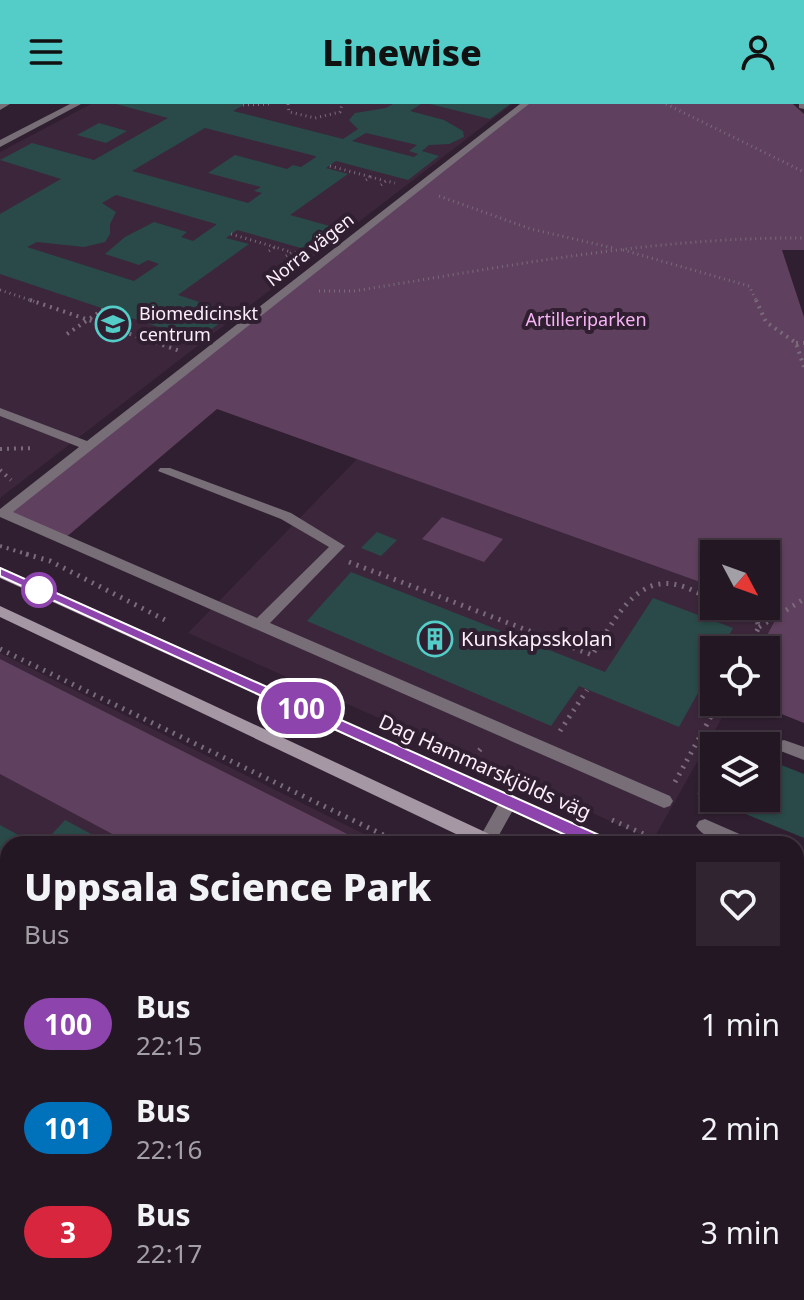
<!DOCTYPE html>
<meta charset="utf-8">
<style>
:root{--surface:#241724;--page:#302431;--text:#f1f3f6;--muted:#a39fa6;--line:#413641;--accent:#54cdc8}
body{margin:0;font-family:"Noto Sans",sans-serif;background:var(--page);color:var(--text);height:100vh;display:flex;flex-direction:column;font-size:30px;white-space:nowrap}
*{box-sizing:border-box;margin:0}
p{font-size:26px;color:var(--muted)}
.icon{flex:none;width:44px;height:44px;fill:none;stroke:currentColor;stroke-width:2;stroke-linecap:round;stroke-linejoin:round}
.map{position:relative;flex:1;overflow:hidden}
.side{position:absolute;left:0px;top:732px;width:804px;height:464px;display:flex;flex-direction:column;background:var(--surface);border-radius:24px 24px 0 0;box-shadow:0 2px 6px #0004,0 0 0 2px var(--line)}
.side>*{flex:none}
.badge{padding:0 16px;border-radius:26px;font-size:28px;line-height:52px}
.needle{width:52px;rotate:131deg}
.buttons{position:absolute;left:700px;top:436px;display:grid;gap:16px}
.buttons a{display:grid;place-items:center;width:80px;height:80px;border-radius:0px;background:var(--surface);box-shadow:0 2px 6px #0004,0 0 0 2px var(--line);font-size:40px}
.map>.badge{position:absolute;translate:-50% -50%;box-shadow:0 0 0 4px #fff}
.round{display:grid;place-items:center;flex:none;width:84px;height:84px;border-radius:0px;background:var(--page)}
.head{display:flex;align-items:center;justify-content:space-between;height:136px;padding:0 24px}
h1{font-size:38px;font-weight:800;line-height:60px}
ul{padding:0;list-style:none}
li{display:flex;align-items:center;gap:24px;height:104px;padding:0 24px}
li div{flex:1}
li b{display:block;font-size:30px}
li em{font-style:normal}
li .badge{min-width:88px;font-weight:700;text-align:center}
header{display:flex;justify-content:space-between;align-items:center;height:104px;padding:0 24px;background:var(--accent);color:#111;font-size:36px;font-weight:800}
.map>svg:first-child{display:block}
.built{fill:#3c263b}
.green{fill:#5f405e}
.building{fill:#294a48;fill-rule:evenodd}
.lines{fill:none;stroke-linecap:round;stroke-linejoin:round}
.path-far3{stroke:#7a6b7a;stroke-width:3;stroke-dasharray:1 4;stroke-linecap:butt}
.path-far2{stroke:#7a6b7a;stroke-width:4;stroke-dasharray:2 5;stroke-linecap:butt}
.path-far1{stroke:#7a6b7a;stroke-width:5;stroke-dasharray:2 6;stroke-linecap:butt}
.path{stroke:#7a6b7a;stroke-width:6;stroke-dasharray:3 8;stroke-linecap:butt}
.lane{fill:#776e77;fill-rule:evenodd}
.street{fill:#776e77;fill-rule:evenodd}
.secondary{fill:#a697a5;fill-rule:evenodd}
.line{fill:#8e44ad;stroke:#fff;stroke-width:2}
.stop-dot{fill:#fff;stroke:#8e44ad;stroke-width:4}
.labels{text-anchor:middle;stroke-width:8;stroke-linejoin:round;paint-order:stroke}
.far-street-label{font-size:18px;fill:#fbeffa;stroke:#301f30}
.far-poi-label{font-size:18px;fill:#fbeffa;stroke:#301f30;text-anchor:start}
.far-park-label{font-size:18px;fill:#f7b4f5;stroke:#301f30}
.poi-label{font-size:20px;fill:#fbeffa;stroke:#301f30;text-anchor:start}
.street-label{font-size:20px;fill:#fbeffa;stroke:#301f30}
</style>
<header><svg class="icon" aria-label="menu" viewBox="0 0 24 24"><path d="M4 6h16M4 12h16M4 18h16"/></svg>Linewise<svg class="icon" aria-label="person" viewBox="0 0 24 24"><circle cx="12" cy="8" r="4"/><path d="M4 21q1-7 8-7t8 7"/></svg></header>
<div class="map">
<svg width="804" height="1196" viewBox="0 0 804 1196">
<rect width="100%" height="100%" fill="#301f30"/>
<!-- built -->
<path class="built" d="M91,0H512L0,394V48Z
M357,355L714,483V502H766L780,507L759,546H714V598H731L653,736L188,529Z
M0,549L384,740H8V1188H796V945L804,949V1196H0Z"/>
<!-- green -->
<path class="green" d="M525,0H793L804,10V146H782L804,213V619L751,598H766V546H759L780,507L766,502V450H714V483L217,305L64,435L3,409Z
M442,413L503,435L484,458L422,435Z
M0,555L367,740H131L0,670Z"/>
<!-- building -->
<path class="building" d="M116,0H245L233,7L343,35L358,25L349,16L355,9L386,4L393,0H421L410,7L444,16L463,27L464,33L449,40L429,41L422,47L439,52L408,76L336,57L326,64L348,70L290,111L344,126L315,148L237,126L226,134L249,140L178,191L233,209L197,236L0,170V110L61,75L0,56L32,39L94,56L168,14ZM205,24L315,52L316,53L301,63L293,61L287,65L235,51L208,69L261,83L254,87L262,89L248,99L132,67ZM366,29L417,41L409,47L418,50L414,53L352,37ZM116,91L216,120V121L193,137L181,133L187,128L154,118L125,133L105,150L139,161L148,156L159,160L134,177L27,143L37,138L84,143L105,138L110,130V120L116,108L102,99Z
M430,0H510L490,15Z
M99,19L127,27L106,39L77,31Z
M377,428L397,436L381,452L361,444Z
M351,468L605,568L653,494L733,524L721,546H714V560L679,623L579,582L551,622L307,517Z
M766,655L804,670V734L697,690L714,659V694H766Z
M65,716L110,740H43Z
M0,721L35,740H8V828L0,823Z
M796,1073L804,1078V1196H754L740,1188H796Z"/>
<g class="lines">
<!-- path-far3 -->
<path class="path-far3" d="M288,0L289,8L315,14L340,8L342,0
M666,0L804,68
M243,1L270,0
M330,62L371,73
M366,76L371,73L385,77
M381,81L386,77L395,79
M439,92L531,125L613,144
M231,130L275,143
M623,146L749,182L757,198
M269,147L275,143L291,148
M286,152L292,148L303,151
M0,186L36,198
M319,187H354C504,163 652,133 804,134"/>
<!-- path-far2 -->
<path class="path-far2" d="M30,196L180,247
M756,196L766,218L796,239L804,263
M67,230L104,205
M796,239H804
M0,345L35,344
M0,366L11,376
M0,442L33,452"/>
<!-- path-far1 -->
<path class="path-far1" d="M26,450L50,457L169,518
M349,458L592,551C611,523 632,474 673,480C687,482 701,491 714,496
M731,502L756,514L759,523L747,546
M759,523L804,495
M0,545L402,740
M560,627L587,586
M469,659L483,642
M675,678L719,598
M612,716L666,740
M409,740L418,728"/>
<!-- path -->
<path class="path" d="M796,797L804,800
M0,838L8,842
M796,931L804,935
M0,1127L8,1133
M81,1188L92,1196
M65,1196L71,1188"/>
<!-- lane -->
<path class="lane" d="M0,0H10L0,6Z
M520,0H529L13,408L257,514L329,443L281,415L158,367L160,364H170L291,409L345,442L270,519L670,692L673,697L670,702L664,704L0,413V405L79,343L0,312V304L87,337Z
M799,0H804V5L799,4Z
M784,636L804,643V656L778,646L776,642L778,638Z
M705,715L751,735L754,740C734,740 708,740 696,722L699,717Z
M796,754L804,757V773L796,770Z
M8,880V903L0,907V884Z
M0,1069L8,1072V1096L0,1093Z"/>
<!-- street -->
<path class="street" d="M70,0H81L0,43V36Z
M509,690L515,692L518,697L494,740H476L503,692Z
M156,1188H182L178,1196H152Z
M325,1188H357L361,1196H329Z"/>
<!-- secondary -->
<path class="secondary" d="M0,463L608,735L611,740H584L0,474Z
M0,502L500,735L503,740H477L0,513Z
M796,821L804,824V841L796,838Z
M796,875L804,878V897L796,894Z"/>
</g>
<!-- line -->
<path class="line" d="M0,464L608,735L610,740L602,747L596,745L0,472Z"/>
<!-- icons -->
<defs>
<g id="university-ring" transform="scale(1.8)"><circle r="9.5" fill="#301f30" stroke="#54cdc8" stroke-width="1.5"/><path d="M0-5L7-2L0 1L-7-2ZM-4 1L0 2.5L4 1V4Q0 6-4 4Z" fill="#54cdc8"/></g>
<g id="building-ring" transform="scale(1.8)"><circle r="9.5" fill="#301f30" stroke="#54cdc8" stroke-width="1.5"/><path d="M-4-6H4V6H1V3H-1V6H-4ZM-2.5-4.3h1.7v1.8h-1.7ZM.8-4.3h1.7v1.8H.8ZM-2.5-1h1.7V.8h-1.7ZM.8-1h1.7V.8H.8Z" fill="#54cdc8"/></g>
</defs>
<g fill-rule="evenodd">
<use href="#university-ring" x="113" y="220"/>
<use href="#building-ring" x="435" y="535"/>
</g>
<!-- markers -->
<circle class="stop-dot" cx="39" cy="486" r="16"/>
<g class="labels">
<!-- far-street labels -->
<g class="far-street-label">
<text transform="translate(310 146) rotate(-38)" y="6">Norra vägen</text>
</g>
<!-- far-poi labels -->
<g class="far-poi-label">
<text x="139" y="216">Biomedicinskt<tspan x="139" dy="21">centrum</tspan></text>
</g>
<!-- far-park labels -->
<g class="far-park-label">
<text x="586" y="222">Artilleriparken</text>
</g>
<!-- poi labels -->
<g class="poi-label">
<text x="461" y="542">Kunskapsskolan</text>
</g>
<!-- street labels -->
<g class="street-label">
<text transform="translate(485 663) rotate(24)" y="7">Dag Hammarskjölds väg</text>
</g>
</g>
</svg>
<div class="buttons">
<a><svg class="needle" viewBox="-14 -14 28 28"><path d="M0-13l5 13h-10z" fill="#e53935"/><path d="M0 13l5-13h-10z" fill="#a39fa6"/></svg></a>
<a><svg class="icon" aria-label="locate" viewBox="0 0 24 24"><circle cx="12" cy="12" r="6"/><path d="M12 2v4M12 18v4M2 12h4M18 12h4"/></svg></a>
<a><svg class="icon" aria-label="layers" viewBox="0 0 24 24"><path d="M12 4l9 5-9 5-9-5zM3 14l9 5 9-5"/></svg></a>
</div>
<b class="badge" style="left:301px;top:604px;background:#8e44ad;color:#fff">100</b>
<section class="side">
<div class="head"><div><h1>Uppsala Science Park</h1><p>Bus</p></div><a class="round"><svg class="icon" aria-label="heart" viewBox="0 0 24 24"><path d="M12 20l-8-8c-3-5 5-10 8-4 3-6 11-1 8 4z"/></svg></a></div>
<ul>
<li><span class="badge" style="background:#8e44ad;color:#fff">100</span><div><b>Bus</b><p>22:15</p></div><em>1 min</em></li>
<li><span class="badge" style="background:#0072bc;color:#fff">101</span><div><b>Bus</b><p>22:16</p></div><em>2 min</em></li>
<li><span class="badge" style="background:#d7263d;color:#fff">3</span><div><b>Bus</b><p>22:17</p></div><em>3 min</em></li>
</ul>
</section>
</div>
